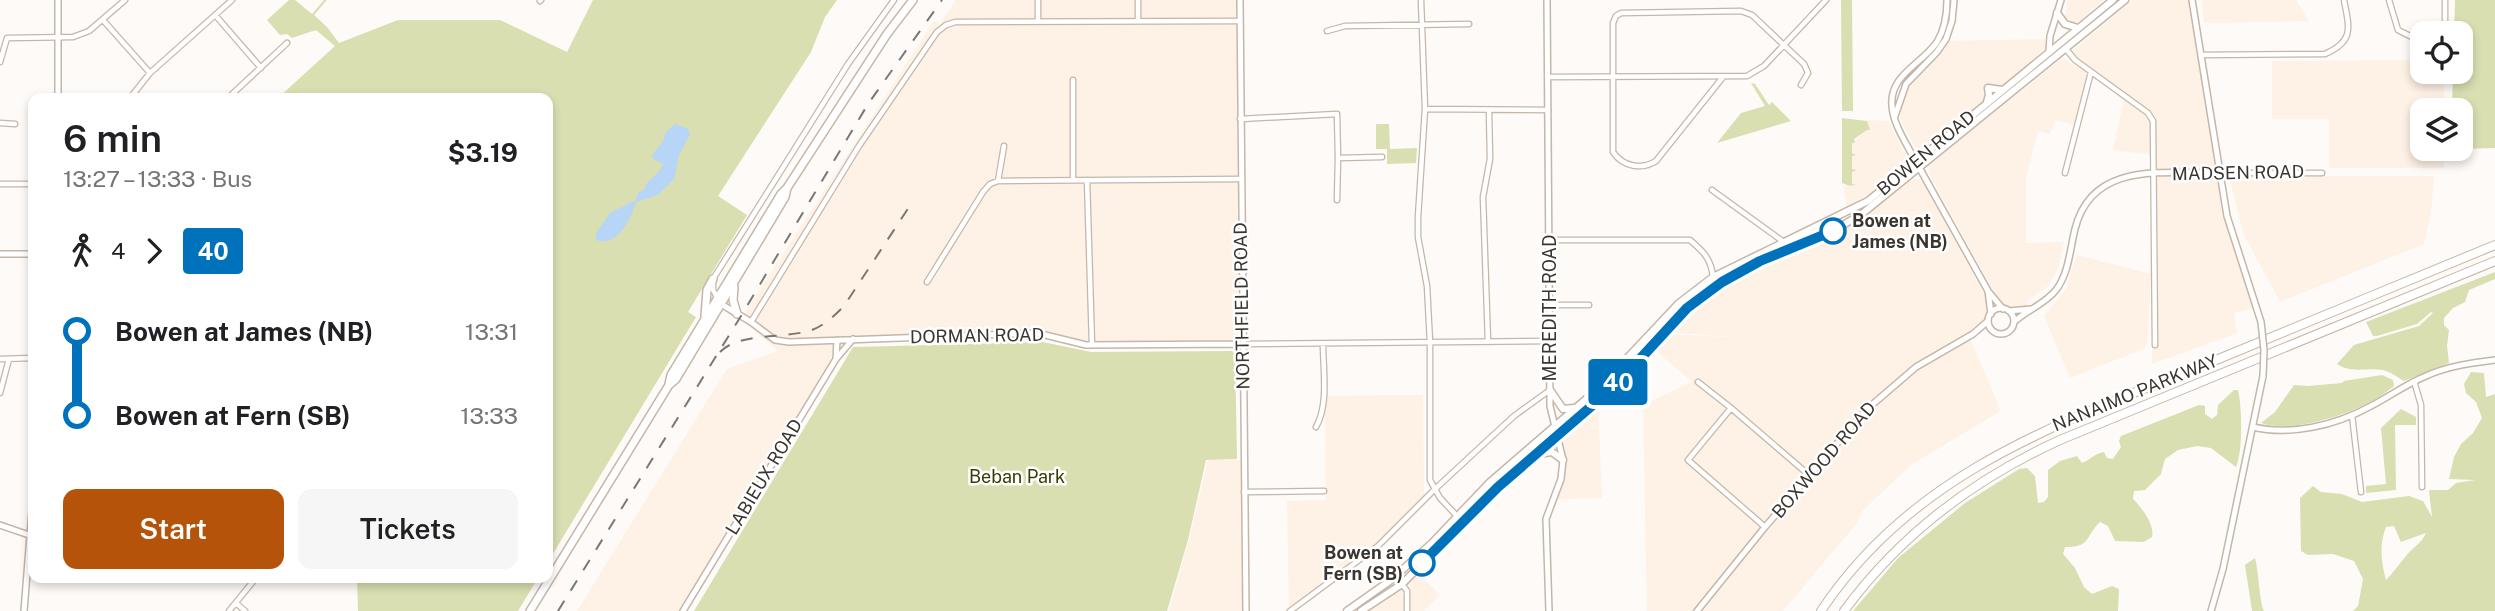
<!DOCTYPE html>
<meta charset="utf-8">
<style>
:root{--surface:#fff;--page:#f6f6f6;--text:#202124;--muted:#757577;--accent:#b45309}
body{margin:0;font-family:"Public Sans",sans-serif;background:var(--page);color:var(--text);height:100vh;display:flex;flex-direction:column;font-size:26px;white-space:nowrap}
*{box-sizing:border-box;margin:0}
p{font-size:23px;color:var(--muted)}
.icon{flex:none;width:38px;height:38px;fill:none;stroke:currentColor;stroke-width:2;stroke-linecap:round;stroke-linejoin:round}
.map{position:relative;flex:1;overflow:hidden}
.drawer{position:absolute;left:28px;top:93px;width:525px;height:490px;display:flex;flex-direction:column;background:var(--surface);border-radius:14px;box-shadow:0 4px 10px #0003}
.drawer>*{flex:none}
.badge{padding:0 14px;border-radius:5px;font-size:24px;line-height:46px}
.tools{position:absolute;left:2410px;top:21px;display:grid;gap:14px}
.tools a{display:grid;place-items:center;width:63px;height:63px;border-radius:14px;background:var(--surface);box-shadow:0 4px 10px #0003;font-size:35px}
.map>.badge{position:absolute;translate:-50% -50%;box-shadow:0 0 0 4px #fff}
.legs{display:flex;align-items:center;gap:10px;height:77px;padding:0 35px;font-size:23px}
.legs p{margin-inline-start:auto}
.overview{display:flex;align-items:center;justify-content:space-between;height:119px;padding:0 35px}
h1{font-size:38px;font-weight:600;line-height:52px}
.primary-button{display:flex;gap:14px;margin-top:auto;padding:14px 35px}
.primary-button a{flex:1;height:80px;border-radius:14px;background:var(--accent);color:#fff;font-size:28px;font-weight:600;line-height:80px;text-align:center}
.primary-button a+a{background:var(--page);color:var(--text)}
ul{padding:0 35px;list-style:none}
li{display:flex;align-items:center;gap:24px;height:84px;font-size:26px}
li i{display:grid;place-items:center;width:10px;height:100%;margin:0 9px;background:currentColor}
li i::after{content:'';width:18px;height:18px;margin:-9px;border:5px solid;border-radius:50%;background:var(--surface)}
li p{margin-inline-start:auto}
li:first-child i{background:linear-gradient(#0000 50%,currentColor 0)}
li:last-child i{background:linear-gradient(currentColor 50%,#0000 0)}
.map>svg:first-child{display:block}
.built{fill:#fef1e5}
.green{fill:#d9dfb1;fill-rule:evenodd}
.water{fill:#b7d5f7}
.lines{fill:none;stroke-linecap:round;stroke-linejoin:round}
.minor-casing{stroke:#c5b6a8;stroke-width:7}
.tertiary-casing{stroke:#c5b6a8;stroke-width:8}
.secondary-casing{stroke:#c5b6a8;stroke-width:9}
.primary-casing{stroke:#c5b6a8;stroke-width:10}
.trunk-casing{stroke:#c5b6a8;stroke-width:10}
.minor{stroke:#fff;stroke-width:4.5}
.tertiary{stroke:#fff;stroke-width:5}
.secondary{stroke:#fff;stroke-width:6}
.primary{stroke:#fff;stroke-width:7}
.trunk{stroke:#fff;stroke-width:8}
.rail{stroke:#7c7772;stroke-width:2;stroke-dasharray:12 12;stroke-linecap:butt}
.tertiary-bridge-casing{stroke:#c5b6a8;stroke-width:8;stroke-linecap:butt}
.tertiary-bridge{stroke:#fff;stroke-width:5}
.line-1-casing{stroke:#fff;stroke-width:16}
.line-1{stroke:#0072bc;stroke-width:10}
.stop-1-dot{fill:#fff;stroke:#0072bc;stroke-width:3.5}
.labels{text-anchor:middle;stroke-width:5;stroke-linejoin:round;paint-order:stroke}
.street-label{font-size:18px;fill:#3a352f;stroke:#fff}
.stop-label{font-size:18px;font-weight:bold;fill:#3a352f;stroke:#fff;text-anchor:start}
.park-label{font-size:18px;fill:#393d03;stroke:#fff}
</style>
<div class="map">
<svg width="2495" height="611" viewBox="0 0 2495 611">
<rect width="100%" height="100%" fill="#fdfaf7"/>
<!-- built -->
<path class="built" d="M956,0H1237L1239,342L1086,343L1037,330L834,337L832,359L679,611H577L727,369L778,351L741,319L934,21L940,24Z
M2068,0H2104L2078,22H2072L2065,16Z
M2133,0H2190L2221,199L2230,236L2254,308L2234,313L2237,333L2152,364V155L2113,150L2125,96L2150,114V111L2071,52Z
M2202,0H2296L2309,21L2204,23Z
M2045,39V48L2041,54L1926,148L1920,149L1915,147L1902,123L1900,108L1905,89L1915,76L1935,59L1949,41Z
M2063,58L2086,73L2087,78L2075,125L2055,120L2050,134L2038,131L2026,177V243L2064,242L2058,268L2048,286L2027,301V307L2012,309L2000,303L1930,175L1929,168L1931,163Z
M2422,60V72H2444V110H2422V149H2444V168H2329V119H2272V61Z
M1867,120L1888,121L1907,160L1904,166L1848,209L1843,185L1850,186L1852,184V155L1856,154L1852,153V143L1867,129L1870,130Z
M2229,176H2434L2431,213L2424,244L2280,302L2243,233Z
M1912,179H1919L1924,184L1989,304V311L1985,320L1969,336L2001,411L1912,464L1862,511L1857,523L1783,611H1647L1643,405L1692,382L1654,349L1668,334L1745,338L1669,332L1689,310L1724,284L1759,265L1854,223Z
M2077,255L2151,274L2147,345L2143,349L2070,378L2044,316L2066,289Z
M1423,395L1424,497L1374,547L1289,610L1287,501L1326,500L1325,396Z
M1598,403L1602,498L1555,499L1563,479L1559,435Z
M1208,460H1241L1244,611H1169L1189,540Z
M1416,571L1440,595L1424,611H1364Z"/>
<!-- green -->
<path class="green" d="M289,0H295L312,14L324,0H327L314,15L327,27L339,43L398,20H500L567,52L593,0H837L825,17L811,52L718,196L747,215L688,312L696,317L548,562V98H278L335,46L316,30L292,38L287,34L280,35L267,20Z
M1841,0H1852L1853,111H1842Z
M2455,0H2495V148L2461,149L2460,110H2452L2453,72H2460V33H2454Z
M1751,83L1755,84L1769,105L1772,102L1791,121L1717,143L1741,113L1765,106Z
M1842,118L1867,121L1870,130H1867L1854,139L1855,143H1852V153L1856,155L1852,156V169L1856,170L1852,172V184H1856L1850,186L1842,183Z
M1376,124H1389L1390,149L1417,148L1416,163L1387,164V149H1376Z
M2495,272V279L2469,290L2465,302L2453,308L2444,318V325L2449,330L2447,346L2449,363L2404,381C2397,377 2391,372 2383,370C2367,367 2351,374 2337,364L2354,345L2419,326L2433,313L2431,312L2417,324L2377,336H2373L2366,322Z
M1043,342L1091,352L1232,351L1235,354L1237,459L1206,460L1188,540L1167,611H694L853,347Z
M2471,372L2484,373L2486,397L2495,394V611H2353L2358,606L2363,579L2354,561L2333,554L2308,555L2301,551L2300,498L2313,486L2321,492L2342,494L2362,502L2409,496L2423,501L2432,517L2429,490H2448L2456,483L2475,480L2449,479L2454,457L2461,444L2473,433L2482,418L2476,402L2466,393L2464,384ZM2394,526L2401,542L2426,533C2422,543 2413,547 2406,556C2399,564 2394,572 2386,580C2381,562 2379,545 2386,527Z
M2382,375L2393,380L2394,386C2367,410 2296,435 2261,423L2275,412L2294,385L2308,386L2342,383L2344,381Z
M2234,390H2238C2242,406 2243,451 2236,467L2211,448L2197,446L2178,450L2165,459L2161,474L2145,490L2134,491L2133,499C2142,508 2155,525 2152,537L2144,542L2115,541L2108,526L2100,522C2084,537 2092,547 2065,547L2063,554L2075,568L2084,587L2092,594L2112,586L2119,589L2118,611H1853L1898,558L1965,503L2019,469L2027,468L2035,476L2038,503L2044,502L2048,497V470L2060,461L2077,456L2082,463C2090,460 2095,453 2104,452L2107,458L2113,459L2121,447L2119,441L2121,436L2199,405L2205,406V414L2212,419L2217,415L2218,405Z
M2401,409L2416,417V425H2395L2396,490L2366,493V486L2386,484L2381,428Z
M2255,558C2259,573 2259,599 2264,611H2252L2245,565Z
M357,578H538L518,611H358Z"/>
<!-- water -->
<path class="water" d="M675,124L688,129L690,134L679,155L674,179L658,195L636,202C631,219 617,248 596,240V233L610,213L636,200L638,193L644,190L646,184L660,170L663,164L653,159L652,155L663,141L666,132Z"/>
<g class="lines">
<!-- minor casing -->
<g class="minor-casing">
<path id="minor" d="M1138,0V20
M1421,0L1425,109L1418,217V237L1427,286L1430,342V480L1440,498L1457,516
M2389,0L2398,30L2422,42
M540,1L541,0
M216,16L261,68
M103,20L150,73
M1038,21V0
M1327,31L1345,26L1469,24
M2442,33L2445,24V0
M2066,49L2075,60L2148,113L2153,121L2155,345
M2201,55L2325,54C2355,41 2349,27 2344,0
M0,62L7,38L73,37L89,31L125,0
M1548,77L1747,76L1764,66L1826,0
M1723,77L1656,161C1642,170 1623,167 1613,152V23L1616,16L1621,13L1741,11L1752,15L1804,64L1808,73L1801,85
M130,98L150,73L232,0
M228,98L287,43
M1425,109L1548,110
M1240,119L1337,114L1338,158L1382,157
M0,123L15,124
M2065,173L2091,72
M2220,173H2322
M1073,180V80
M1087,180L1092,345
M998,181L1004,146
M0,184H33
M1712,190L1792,248
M1337,200L1338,158
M1550,240H1690C1704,252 1711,259 1713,277
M927,282L983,192L990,184L998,181L1241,179
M717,297L713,290V279L848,64L894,0
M1551,305H1589
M751,322L859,146L937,32L946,25L955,22L1240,21
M1488,342L1483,197L1490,159L1489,110
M1243,344L1550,341
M0,359L33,358
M2414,381L2421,405L2422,487
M1698,382L1731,408L1809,475
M0,393L9,359
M1731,408L1688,460L1765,527
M2352,415L2361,492
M1316,427C1329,404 1323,370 1323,344
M1244,492L1324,491
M1402,584L1407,591V611
M236,603L245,611
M229,611L256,578
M1290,611L1378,546L1434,490L1514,416L1550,390"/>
</g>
<!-- tertiary casing -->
<g class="tertiary-casing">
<path id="tertiary" d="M58,0V98
M1240,0L1246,611
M1547,0L1550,406L1563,460L1561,479L1546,519L1549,611
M1947,0C1947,15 1945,29 1937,42C1922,64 1889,75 1892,106C1893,122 1903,138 1910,151L1988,291L2003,309
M2192,0L2227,216L2261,322
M2049,52L2050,36L2061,0
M1895,116L1906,84L1937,52L1946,39L1952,21L1954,0
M0,254H33
M1988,291L1991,314
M721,304L751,322L775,340L789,342L1037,333L1086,345L1242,344
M1988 321a13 13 0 1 1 26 0a13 13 0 1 1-26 0Z
M2009,311L2031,309
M2014,322C2027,310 2045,304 2056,290C2069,273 2070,249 2075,229C2092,160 2165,174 2220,173
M836,359L853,339
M2253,427C2291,436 2336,425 2369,407C2389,397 2406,384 2426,376C2448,366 2471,363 2495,360
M0,525L29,535
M24,611L33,498
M683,611L836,359L837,340
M1697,611L1765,527L1866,410L1916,367L1973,334L1988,321
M2211,611L2223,569L2263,376"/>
</g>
<!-- secondary casing -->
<g class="secondary-casing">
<path id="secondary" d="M2057,13L2065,24L2078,28
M1987,102L1989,95L1988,88L2002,90
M1550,390L1563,409L1574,408
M1537,454L1552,452L1563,460
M1347,611L1391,580L1432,543L1489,483L1599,388L1678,304L1713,277L1868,201L2113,0
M1361,611L1402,584L1498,487L1617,384L1687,308L1722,282L1760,261L1833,231L1863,213L2125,0"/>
</g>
<!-- primary casing -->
<g class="primary-casing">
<path id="primary" d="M734,287L733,300L737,314
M705,316L707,290L713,279
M669,384L671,375L781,194L787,188L887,34L913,0
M530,611L669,385L676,379L785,197L787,188"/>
</g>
<!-- trunk casing -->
<g class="trunk-casing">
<path id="trunk" d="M1821,611C1915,469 2066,421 2216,360C2309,322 2402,283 2495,245
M1844,611C1900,535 1974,479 2060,440L2495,261"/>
</g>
<!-- minor -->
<use href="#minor" class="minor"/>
<!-- tertiary -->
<use href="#tertiary" class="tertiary"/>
<!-- secondary -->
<use href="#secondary" class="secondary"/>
<!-- primary -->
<use href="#primary" class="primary"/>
<!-- trunk -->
<use href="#trunk" class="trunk"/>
<!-- rail -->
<path class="rail" d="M720,352C739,332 786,339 812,330C825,325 835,315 844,306L913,201
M558,611L741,316L868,104L942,0"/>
<!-- tertiary-bridge casing -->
<g class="tertiary-bridge-casing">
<path id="tertiary-bridge" d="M2261,322L2264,350L2263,376"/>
</g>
<!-- tertiary-bridge -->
<use href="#tertiary-bridge" class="tertiary-bridge"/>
</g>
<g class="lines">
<!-- line-1 casing -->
<g class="line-1-casing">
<path id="line-1" d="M1422,563L1498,487L1617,384L1687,308L1722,282L1760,261L1833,231"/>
</g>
<!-- line-1 -->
<use href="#line-1" class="line-1"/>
</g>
<!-- markers -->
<g class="stop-1-dot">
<circle cx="1833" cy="231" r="12"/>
<circle cx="1422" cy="563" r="12"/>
</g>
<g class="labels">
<!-- street labels -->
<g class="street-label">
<text transform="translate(1926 153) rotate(-40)" y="6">BOWEN ROAD</text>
<text transform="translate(2238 173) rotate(-1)" y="6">MADSEN ROAD</text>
<text transform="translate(1242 306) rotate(-91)" y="6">NORTHFIELD ROAD</text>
<text transform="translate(1550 308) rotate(-90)" y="6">MEREDITH ROAD</text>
<text transform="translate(977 336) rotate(-1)" y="6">DORMAN ROAD</text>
<text transform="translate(2135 393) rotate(-22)" y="6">NANAIMO PARKWAY</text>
<text transform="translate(1824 460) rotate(-49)" y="6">BOXWOOD ROAD</text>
<text transform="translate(764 477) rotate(-59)" y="6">LABIEUX ROAD</text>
</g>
<!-- stop labels -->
<g class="stop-label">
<text x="1852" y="227">Bowen at<tspan x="1852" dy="21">James (NB)</tspan></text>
<text x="1403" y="559" text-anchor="end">Bowen at<tspan x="1403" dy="21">Fern (SB)</tspan></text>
</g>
<!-- park labels -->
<g class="park-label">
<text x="1017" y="483">Beban Park</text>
</g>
</g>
</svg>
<div class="tools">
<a><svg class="icon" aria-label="locate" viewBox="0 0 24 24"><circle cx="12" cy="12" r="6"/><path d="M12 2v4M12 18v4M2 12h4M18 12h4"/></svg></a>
<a><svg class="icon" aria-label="layers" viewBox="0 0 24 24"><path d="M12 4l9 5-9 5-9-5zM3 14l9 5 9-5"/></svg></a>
</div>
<b class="badge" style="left:1618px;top:382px;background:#0072bc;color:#fff">40</b>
<section class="drawer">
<div class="overview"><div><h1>6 min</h1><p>13:27 – 13:33 · Bus</p></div><b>$3.19</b></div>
<div class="legs"><svg class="icon" aria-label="walk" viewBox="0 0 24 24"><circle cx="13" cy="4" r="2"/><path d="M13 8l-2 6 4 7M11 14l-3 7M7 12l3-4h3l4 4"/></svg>4<svg class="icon" aria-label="forward" viewBox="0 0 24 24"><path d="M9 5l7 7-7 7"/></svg><b class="badge" style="background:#0072bc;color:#fff">40</b></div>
<ul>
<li><i style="color:#0072bc"></i><b>Bowen at James (NB)</b><p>13:31</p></li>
<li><i style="color:#0072bc"></i><b>Bowen at Fern (SB)</b><p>13:33</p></li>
</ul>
<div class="primary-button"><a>Start</a><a>Tickets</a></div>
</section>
</div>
